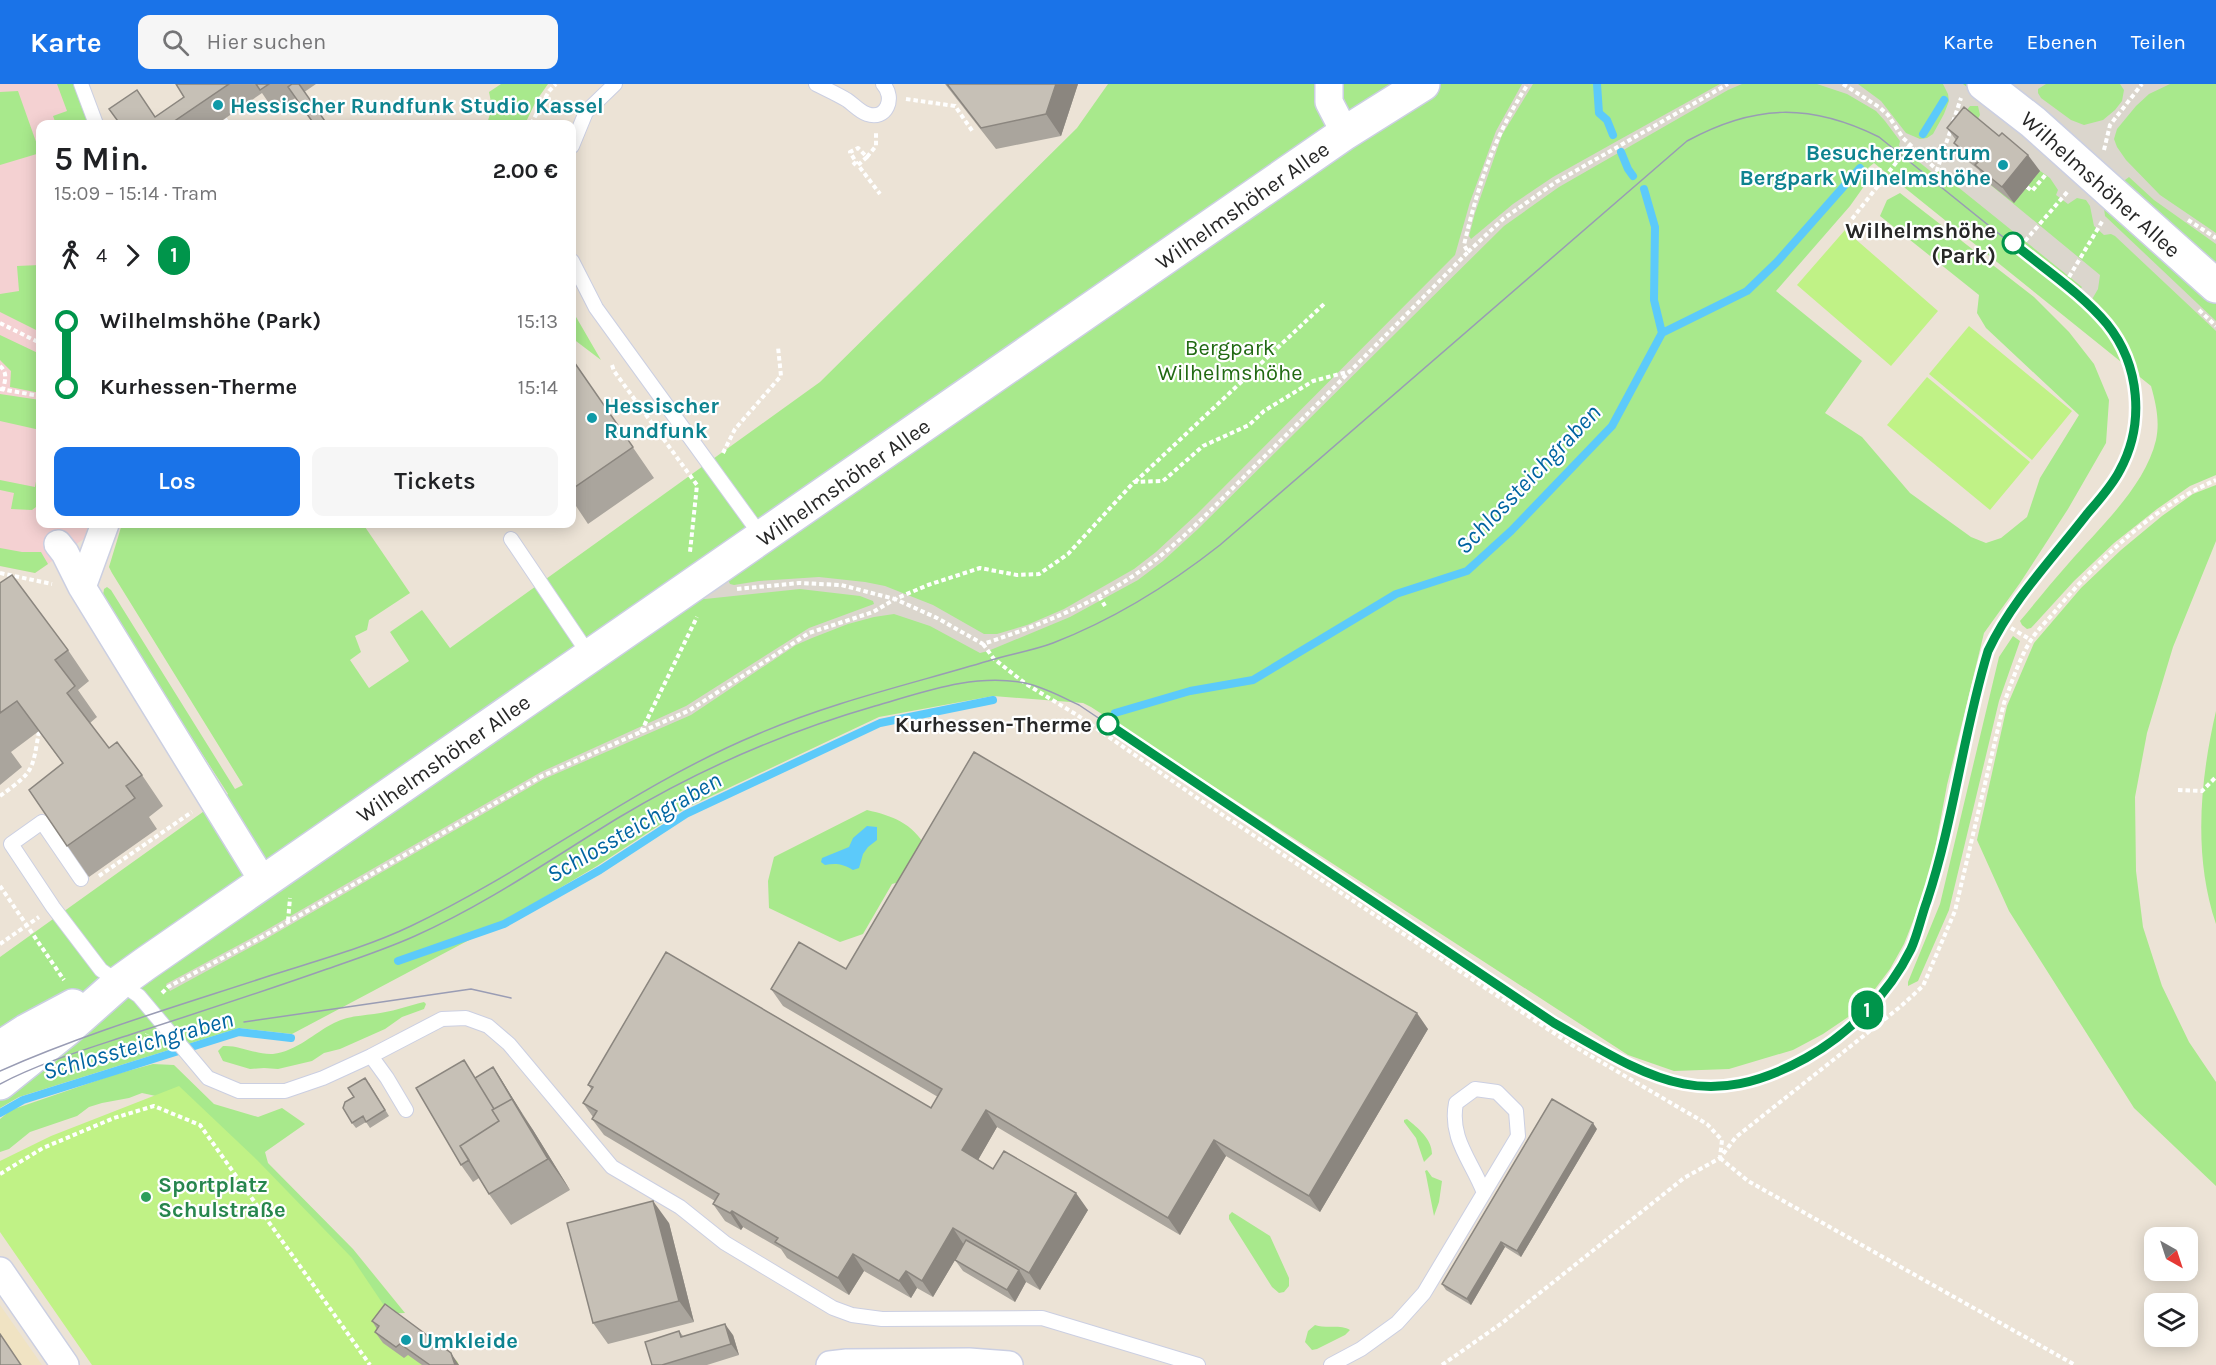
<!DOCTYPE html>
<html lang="de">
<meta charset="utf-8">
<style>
:root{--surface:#fff;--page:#f6f6f6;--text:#202124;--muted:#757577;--accent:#1a73e8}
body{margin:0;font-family:Karla,sans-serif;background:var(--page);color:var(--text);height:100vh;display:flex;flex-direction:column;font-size:22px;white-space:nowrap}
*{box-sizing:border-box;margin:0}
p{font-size:20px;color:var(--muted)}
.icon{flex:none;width:33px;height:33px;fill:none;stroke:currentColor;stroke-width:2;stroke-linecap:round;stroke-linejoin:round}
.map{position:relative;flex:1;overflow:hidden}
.details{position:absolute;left:36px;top:36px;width:540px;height:408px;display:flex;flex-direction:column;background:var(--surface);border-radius:12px;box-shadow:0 3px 15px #0003}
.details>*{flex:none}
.badge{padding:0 12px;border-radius:20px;font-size:21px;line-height:39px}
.needle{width:39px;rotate:141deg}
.tools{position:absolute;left:2144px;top:1143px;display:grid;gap:12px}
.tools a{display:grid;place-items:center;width:54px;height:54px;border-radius:12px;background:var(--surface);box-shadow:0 3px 15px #0003;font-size:30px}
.map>.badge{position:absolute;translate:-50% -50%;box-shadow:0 0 0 3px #fff}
.legs{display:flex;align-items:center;gap:9px;height:66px;padding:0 18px;font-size:20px}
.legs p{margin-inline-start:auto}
.summary{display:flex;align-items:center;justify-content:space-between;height:102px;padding:0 18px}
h1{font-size:33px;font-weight:600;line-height:45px}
.cta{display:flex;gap:12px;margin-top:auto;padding:12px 18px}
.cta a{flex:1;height:69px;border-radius:12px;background:var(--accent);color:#fff;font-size:24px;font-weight:600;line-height:69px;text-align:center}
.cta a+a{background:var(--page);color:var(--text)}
ul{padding:0 18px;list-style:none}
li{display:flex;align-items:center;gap:21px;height:66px;font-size:22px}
li i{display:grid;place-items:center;width:9px;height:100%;margin:0 8px;background:currentColor}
li i::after{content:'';width:15px;height:15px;margin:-8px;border:4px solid;border-radius:50%;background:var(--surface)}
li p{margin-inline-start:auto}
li:first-child i{background:linear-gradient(#0000 50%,currentColor 0)}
li:last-child i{background:linear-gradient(currentColor 50%,#0000 0)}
header{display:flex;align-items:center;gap:36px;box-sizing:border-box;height:84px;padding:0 30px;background:var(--accent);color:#fff}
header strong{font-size:28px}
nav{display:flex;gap:33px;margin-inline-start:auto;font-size:21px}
.search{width:420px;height:54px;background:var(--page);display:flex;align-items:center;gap:15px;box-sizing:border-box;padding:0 21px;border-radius:12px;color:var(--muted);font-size:22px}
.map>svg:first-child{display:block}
.education{fill:#f0e3c3}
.medical{fill:#f4d1d2}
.green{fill:#a8e98c}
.pitch{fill:#c0f286}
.plaza{fill:#dbd6cd}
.water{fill:#5ccafa}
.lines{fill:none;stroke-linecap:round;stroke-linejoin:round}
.stream{stroke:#5ccafa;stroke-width:8}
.service-casing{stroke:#cbcfe2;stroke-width:16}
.minor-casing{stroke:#cbcfe2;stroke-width:30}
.secondary-casing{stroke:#cbcfe2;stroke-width:36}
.path{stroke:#fff;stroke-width:4;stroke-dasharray:4.5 3;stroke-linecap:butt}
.service{stroke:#fff;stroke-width:14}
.minor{stroke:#fff;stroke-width:27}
.secondary{stroke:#fff;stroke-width:33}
.tram{stroke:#999cb4;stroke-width:1.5}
.wall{fill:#aaa59d}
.shaded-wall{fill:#8b867f}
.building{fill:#c6c0b6;stroke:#8b867f;stroke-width:1.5}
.line-1-casing{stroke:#fff;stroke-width:14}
.line-1{stroke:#00954b;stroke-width:9}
.culture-dot{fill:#0f9aa8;stroke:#fff;stroke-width:2}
.stop-1-dot{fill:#fff;stroke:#00954b;stroke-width:3}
.leisure-dot{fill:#2e9e5b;stroke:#fff;stroke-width:2}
.labels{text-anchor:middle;stroke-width:4.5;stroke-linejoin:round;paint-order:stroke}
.culture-label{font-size:22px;font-weight:bold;fill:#0d838f;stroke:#fff;text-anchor:start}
.street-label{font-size:22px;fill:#272727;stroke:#fff}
.stop-label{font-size:22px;font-weight:bold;fill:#272727;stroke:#fff;text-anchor:end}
.park-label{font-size:22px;fill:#216912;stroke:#fff}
.leisure-label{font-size:22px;font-weight:bold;fill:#27864d;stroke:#fff;text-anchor:start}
.water-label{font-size:24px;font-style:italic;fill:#0064a1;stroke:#fff}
</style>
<header>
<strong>Karte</strong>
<div class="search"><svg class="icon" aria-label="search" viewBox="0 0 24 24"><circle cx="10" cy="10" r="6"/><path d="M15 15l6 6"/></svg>Hier suchen</div>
<nav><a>Karte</a><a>Ebenen</a><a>Teilen</a></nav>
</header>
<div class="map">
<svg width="2216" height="1281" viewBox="0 0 2216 1281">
<rect width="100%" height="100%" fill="#ece3d6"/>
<!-- education -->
<path class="education" d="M0,1221L42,1281H0Z"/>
<!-- medical -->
<path class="medical" d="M0,0H74L89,40H40V440H88L85,454L35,489L0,482Z"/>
<!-- green -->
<path class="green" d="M57,0H74L89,40H72L70,36L56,40L53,32L67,27Z
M501,0H548L536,17L525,40H487L492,23L489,8Z
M1108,0H2216V391L2190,402L2157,425L2114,459L2074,497L2031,544L2027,545L2022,541L2020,537C2036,518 2051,499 2068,480C2098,445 2145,403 2156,356C2160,337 2156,320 2151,302L1874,79L1868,84L1872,91L1850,122L1776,207L1862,277L1825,329L1862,353L1910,409L1971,453L1986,459L2001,454L2027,433L2040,394L2079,331L1986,244L1977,229L1979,211L1880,132L1887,116L1900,109L2034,213L2069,248L2094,280L2109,316L2106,359L2068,425L2020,499L1984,549L1947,701L1933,776L1919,822L1904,860L1890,885L1860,925L1823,950L1793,966L1729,985L1674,987L1628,971L1091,623L1083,619L993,612L879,633L684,725L597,782L503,838L292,950L239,944L19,1013L0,1024V873L228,710L106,520L103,511L104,505L107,503L111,506L235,705L243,701L112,489L109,483L122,440H363L410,509L369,536L367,546L355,552L361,568L350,576L369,604L409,577L390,548L422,526L450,564L820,298L1077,44Z
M18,7L40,69L0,81V8Z
M40,181V248L0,228V210L19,207L17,182Z
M572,226L601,276L572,254Z
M0,251L40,270V309L10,303L11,287L0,276Z
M0,310L40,316V346L0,337Z
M38,386H40V420L32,426L11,425L14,409L0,406V396L35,403Z
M2216,401V457L2173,563L2147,649L2135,713L2136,787L2143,843L2162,902L2189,958L2216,998V1102L2134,1024L2009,827L1977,756L2007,622L2034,559L2081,504L2121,466L2162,432L2193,410Z
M0,464L22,468H41L48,480L35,489L0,482Z
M2013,552L2020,557L1999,617L1949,826L1918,897L1908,902V898L1940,820L1999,573Z
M2216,627V840C2193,772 2200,696 2216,627Z
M867,726C893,732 912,739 926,763L906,796L892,800L863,850L840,858L769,824L768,797L774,773Z
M424,918L426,920L424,925L402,933L385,945L340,965L324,969L312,977L278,985L264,984L250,985L223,977L218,967L223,962C240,961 256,971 273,970C297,967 314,949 334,939C348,932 360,932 374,930C391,928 408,922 424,918Z
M153,980L174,981L214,1020L258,1033L282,1024L305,1040L265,1068L268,1079L353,1165L405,1229L379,1230L183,1018L142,1009L129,1014L102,1019L89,1023L77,1032L30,1048L9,1065L0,1068V1035L11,1026L113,991Z
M1407,1035C1418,1044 1432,1055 1432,1070L1424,1078L1416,1054L1404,1038V1036Z
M1427,1086L1432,1093L1442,1097L1439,1118L1434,1132L1426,1091L1425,1087Z
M1232,1128L1270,1152L1289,1194V1202L1284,1208L1279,1209L1272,1203L1229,1135V1131Z
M1315,1241C1326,1245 1341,1240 1350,1246L1345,1251L1317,1265L1312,1266L1305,1258L1308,1247Z"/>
<!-- pitch -->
<path class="pitch" d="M1845,146L1938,227L1891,282L1797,201Z
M1969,242L2072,327L2032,376L1929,290Z
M1927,293L2030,378L1990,426L1887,341Z
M179,1002L257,1076L352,1174L383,1220L457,1277L459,1281H92L0,1148V1077L51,1052Z"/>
<!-- plaza -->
<path class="plaza" d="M1522,0H1533L1502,51L1475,129L1469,152L1471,155L1513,120L1553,93L1619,56L1720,0H1742L1728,6L1559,103L1504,142L1198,445L1163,477L1138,496L1070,533L988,567L980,569L930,542L894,530L874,533L848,540L812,554L796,561L691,631L544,695L264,856L170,907L166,900L261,849L541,688L686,622L809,544L874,520L873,517L860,512L800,505L705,515L700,513L728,496L730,500L734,501L759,497L819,493L865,498L885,502L933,521L984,550H997L1027,541L1064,525L1134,485L1156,468L1197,430L1455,171L1470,118L1496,47Z
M1817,0H1858L1881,17L1906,49L1920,55L1927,54L1933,50L1944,30L1949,17L1948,10L1943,0H1963L1998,26L2103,117L2105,132L2216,237V247L2115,152L2111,150L2104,151L2094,142L2090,122L2086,116L2077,114L2068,120L2056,111L2058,106L2050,94L1975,40L1980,31L1978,22H1970L1966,27L1955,57L1989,95L1987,98L2100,191L2098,205L2091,217L2079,207L2082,203L1938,87L1934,90L1899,62L1900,57L1885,37L1876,27L1847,10Z
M2007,0H2046L2038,5V9L2041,14L2071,36L2084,41L2103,36L2115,26L2122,17L2124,6L2120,0H2170L2149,10L2136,22L2117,45L2114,55L2117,63L2126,76L2160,111L2216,149V160L2154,116L2129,93L2121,99Z"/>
<!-- water -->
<path class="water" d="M867,742L877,743V756L868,763L863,770L859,784L853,786C843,780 836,779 825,781L821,778L822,774L849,763L853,754Z"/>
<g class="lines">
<!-- stream -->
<path class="stream" d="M1597,0L1599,29L1607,36L1613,51
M1923,50L1944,16
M1621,68L1628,85L1633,92
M1662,249L1747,207L1777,178L1860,84
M1115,629L1190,607L1253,596L1396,510L1467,487L1511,447L1612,342L1662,249L1654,216L1655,143L1644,105
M398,877L504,840L600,786L686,730L880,639L993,616
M0,1029L23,1016L239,948L291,954"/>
<!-- service casing -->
<g class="service-casing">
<path id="service" d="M81,0L96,40
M816,0C826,5 837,10 847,16C853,20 860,28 867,30C886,37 896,14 883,0
M572,62L586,28L615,0
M572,177L596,224L762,453
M511,455L590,572
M81,795L42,738L11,760L53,823L101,886L139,912L208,994L239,1007H285L323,994L371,972L442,935L466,934L488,942L509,960L612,1083L680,1123L725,1159L833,1224L852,1231L882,1235L1042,1234L1198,1281
M371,972L387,994L406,1026
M1331,1281L1361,1265L1397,1239L1424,1209L1518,1052L1516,1027L1497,1008L1475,1005L1456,1019C1449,1055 1472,1077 1484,1109"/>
</g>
<!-- minor casing -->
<g class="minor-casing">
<path id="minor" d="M1329,0V18L1345,49
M58,460L65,469L82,503L263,797
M82,503L105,440
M0,1187L65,1281
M830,1281L847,1279L969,1278L1009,1281"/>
</g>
<!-- secondary casing -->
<g class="secondary-casing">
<path id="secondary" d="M1984,0L2033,38L2216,202
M0,964L26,947L73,922
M0,999L66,946L120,898L145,880L1345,49L1423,0"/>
</g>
<!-- path -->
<path class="path" d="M1843,0L1879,23L1888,31L1903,54L1937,86L1951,45
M906,15L955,22L973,48
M225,35L229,40
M1953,38L1961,14
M531,40L549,7L556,0
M2104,66L2110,41L2142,0
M867,73L858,81L880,110
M853,81L856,78L850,68L858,64L867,73L876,62V49
M2027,103L2032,107L2047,89
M1852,135L1910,61
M2188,136L2216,154
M2025,157L2069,106
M1468,168L1503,135L1556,98L1728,0
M2069,193L2103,136
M2199,226L2216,242
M0,239L40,259
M612,281L614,287L697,401L690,468
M0,282C8,289 5,296 3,306
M0,305L40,312
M723,369L735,345L781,292L778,263
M1135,398L1324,220
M0,489L52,500
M737,505L799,499L841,501L895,515L928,501L980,484L1017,491L1039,490L1068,470L1134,398L1163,397L1203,362L1249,341L1264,327L1313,297L1351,287
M1099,512L1105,522
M2011,544L2031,556
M983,560L994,575L1026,600L1077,631L1200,716L1572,961L1707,1040L1722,1056L1720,1073
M641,648L697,533
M2178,706L2202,707L2216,693
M0,712C34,687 32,688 39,647
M99,792L192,728
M0,802L64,896
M288,837L290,814
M0,860L39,833
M162,909L168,903L262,853L542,692L690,626L809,549L873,528L895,515L937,534L983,560C1037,542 1089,522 1136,490C1182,459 1220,416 1260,377C1330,308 1399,238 1468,168L1464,161C1478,101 1494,52 1528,0
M72,979L145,956L147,950
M1720,1074L1748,1097L2075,1281
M0,1090L43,1064L114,1034L154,1022L200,1041L370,1281
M1442,1281L1502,1239L1684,1094L1720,1074L1736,1053L1900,923L1923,902L1955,827L2004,619C2012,598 2019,575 2031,556C2038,545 2049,535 2057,525C2101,473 2153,423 2216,396"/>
<!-- service -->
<use href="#service" class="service"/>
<!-- minor -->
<use href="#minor" class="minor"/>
<!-- secondary -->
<use href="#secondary" class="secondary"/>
<!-- tram -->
<path class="tram" d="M244,938L471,905L511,914
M0,987C88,948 181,921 272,891C319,876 367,863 411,842C531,785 635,701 758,650C832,618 911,600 988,577C1009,570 1032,567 1053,559C1115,535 1168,502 1220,461L1687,57C1755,20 1810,19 1879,53L2091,224C2100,234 2111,244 2118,255C2141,295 2142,346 2120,387C2112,403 2098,416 2087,430C2053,474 2012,516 1988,567C1963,649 1954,736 1927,818C1921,833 1918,850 1911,865C1889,910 1849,950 1806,974C1700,1032 1647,992 1554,939L1079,621C1062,613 1044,603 1025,599C974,589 924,608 875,622C785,648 698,686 618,734C551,775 487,820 415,852C386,865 356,875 327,885C262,908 197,929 132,950C87,965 42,978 0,1000"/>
</g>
<!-- wall -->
<path class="wall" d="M176,0H316L275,28L262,9L217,40H120L156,33L184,13Z
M945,0H1078L1061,52L996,65Z
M1947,44L2040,87L2014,119L1987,98L1979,86L1965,75L1954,59L1956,56Z
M572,275L654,394L588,440L572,416Z
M0,499L68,566L89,597L78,606L97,633L90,639L109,664L142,691L163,722L149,733L157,745L89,793L29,706L63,680L39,647L11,668L22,683L0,701Z
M846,885L1428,945L1320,1128L1226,1072L1180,1151L997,1043L978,1076L993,1085L1088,1126L1040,1206L1026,1198L1015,1218L963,1187L955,1176L933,1213L917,1204L911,1214L864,1187L849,1211L787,1174L781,1165L743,1143L741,1146L725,1137L713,1120L715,1117L604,1051L592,1035L593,1033L583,1019L592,1006L588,1001L931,1024L938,1013L783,922L771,905Z
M493,983L533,1046L570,1106L511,1141L489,1110L479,1094L473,1098L461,1081L476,993Z
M369,999L389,1032L370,1044L366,1038L356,1044L352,1039L354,1013Z
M1597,1045L1521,1173L1505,1163L1471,1221L1446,1206L1442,1200Z
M669,1139L694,1238L608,1260L593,1239Z
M372,1237L459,1281H422L408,1271L404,1274L383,1259L375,1248L377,1245Z
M679,1247L683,1252L733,1251L739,1271L707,1281H652Z"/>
<!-- shaded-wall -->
<path class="shaded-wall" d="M1056,0H1078L1061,52L1046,30Z
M2028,71L2040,87L2014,119L2002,103Z
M1417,929L1428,945L1320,1128L1309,1112Z
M493,983L501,995L523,1031L515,1020Z
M512,1015L533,1046L570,1106L548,1075Z
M986,1026L997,1043L974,1083L962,1066Z
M1593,1039L1597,1045L1521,1173L1517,1167Z
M1214,1056L1226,1072L1180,1151L1168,1134Z
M1076,1109L1088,1126L1040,1206L1029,1189Z
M653,1117L669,1139L694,1238L679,1217Z
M732,1127L743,1143L741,1146L730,1129Z
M953,1144L964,1161L933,1213L922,1197Z
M1501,1158L1505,1163L1471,1221L1467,1215Z
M853,1170L864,1187L849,1211L838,1194Z
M1019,1186L1026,1198L1015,1218L1007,1206Z
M906,1187L917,1204L911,1214L899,1197Z
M725,1240L733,1251L739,1271L731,1260Z
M451,1269L459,1281H455Z"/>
<!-- building -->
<path class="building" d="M176,0H229L170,40H120L109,25L137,6L155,33L184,13Z
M256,0H269L260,6Z
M292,0H299L327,40H314L288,3Z
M947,0H1056L1046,30L981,44Z
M1964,23L1999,52L2002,49L2028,71L2002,103L1975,81L1978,78L1954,59L1958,53L1947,44Z
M572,275L633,363L572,405Z
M12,491L68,566L55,576L75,602L67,609L109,664L117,658L142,691L126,702L135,714L67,762L29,706L63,679L17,617L0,629V499Z
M974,668L1417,929L1309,1112L1214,1056L1168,1134L986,1026L962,1066L993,1085L1004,1067L1076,1109L1029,1189L953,1144L922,1197L906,1187L899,1197L853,1170L838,1194L775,1158L778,1154L732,1127L730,1129L713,1120L719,1110L592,1035L597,1027L583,1019L593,1003L588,1001L666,868L931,1024L942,1005L771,905L799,858L846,885Z
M464,976L494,1025L492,1026L499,1037L460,1062L469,1076L461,1081L416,1004Z
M493,983L515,1020L512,1015L494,1025L475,994Z
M365,994L385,1026L366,1038L363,1032L352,1039L343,1024L345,1018L354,1013L348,1004Z
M512,1015L548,1075L489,1110L460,1062L499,1037L492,1026Z
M1552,1015L1593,1039L1517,1167L1501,1158L1467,1215L1442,1200Z
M653,1117L679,1217L593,1239L567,1139Z
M966,1156L1019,1186L1007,1206L955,1176Z
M385,1220L451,1269L455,1281H430L400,1260L396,1263L375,1248L379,1242L372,1237Z
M725,1240L731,1260L662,1281H652L645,1258L679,1247L681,1253Z
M0,1250L21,1281H0Z"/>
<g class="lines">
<!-- line-1 casing -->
<g class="line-1-casing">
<path id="line-1" d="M1108,640L1554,939C1647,992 1701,1032 1806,974C1849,950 1889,910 1911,865C1918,850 1921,833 1927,817C1954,736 1963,649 1988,567C2012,516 2053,474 2087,430C2099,416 2112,402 2120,386C2145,340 2140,281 2107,240C2081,209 2044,185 2013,159"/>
</g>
<!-- line-1 -->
<use href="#line-1" class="line-1"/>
</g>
<!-- markers -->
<g class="culture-dot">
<circle cx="218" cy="21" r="6"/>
<circle cx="2003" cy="81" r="6"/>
<circle cx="592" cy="334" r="6"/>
<circle cx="406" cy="1256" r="6"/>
</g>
<g class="stop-1-dot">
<circle cx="2013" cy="159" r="10"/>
<circle cx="1108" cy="640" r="10"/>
</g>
<circle class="leisure-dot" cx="146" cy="1113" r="6"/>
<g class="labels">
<!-- culture labels -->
<g class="culture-label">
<text x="230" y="29">Hessischer Rundfunk Studio Kassel</text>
<text x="1991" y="76" text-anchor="end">Besucherzentrum<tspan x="1991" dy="25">Bergpark Wilhelmshöhe</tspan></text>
<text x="604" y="329">Hessischer<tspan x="604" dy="25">Rundfunk</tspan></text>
<text x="418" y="1264">Umkleide</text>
</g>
<!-- street labels -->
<g class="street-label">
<text transform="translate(2101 100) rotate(42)" y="8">Wilhelmshöher Allee</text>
<text transform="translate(1242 121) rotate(-35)" y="8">Wilhelmshöher Allee</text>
<text transform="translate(843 398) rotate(-35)" y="8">Wilhelmshöher Allee</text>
<text transform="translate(443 674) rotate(-35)" y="8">Wilhelmshöher Allee</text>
</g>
<!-- stop labels -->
<g class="stop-label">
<text x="1996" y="154">Wilhelmshöhe<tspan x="1996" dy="25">(Park)</tspan></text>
<text x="1092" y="648">Kurhessen-Therme</text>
</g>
<!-- park labels -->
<g class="park-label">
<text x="1230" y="271">Bergpark<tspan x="1230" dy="25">Wilhelmshöhe</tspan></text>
</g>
<!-- leisure labels -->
<g class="leisure-label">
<text x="158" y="1108">Sportplatz<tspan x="158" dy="25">Schulstraße</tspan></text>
</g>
<!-- water labels -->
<g class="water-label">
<text transform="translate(1528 395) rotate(-46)" y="8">Schlossteichgraben</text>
<text transform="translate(634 743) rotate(-30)" y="8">Schlossteichgraben</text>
<text transform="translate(138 961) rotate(-16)" y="8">Schlossteichgraben</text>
</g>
</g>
</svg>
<div class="tools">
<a><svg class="needle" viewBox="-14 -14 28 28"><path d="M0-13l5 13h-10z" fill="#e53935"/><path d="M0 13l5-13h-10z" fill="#757577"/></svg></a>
<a><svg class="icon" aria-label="layers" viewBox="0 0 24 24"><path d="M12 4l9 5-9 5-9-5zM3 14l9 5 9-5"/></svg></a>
</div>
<b class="badge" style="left:1867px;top:926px;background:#00954b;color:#fff">1</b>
<section class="details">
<div class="summary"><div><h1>5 Min.</h1><p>15:09 – 15:14 · Tram</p></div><b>2.00 €</b></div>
<div class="legs"><svg class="icon" aria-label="walk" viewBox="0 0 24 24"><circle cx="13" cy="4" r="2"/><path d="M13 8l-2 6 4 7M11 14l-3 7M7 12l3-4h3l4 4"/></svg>4<svg class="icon" aria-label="forward" viewBox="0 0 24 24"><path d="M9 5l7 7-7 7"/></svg><b class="badge" style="background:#00954b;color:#fff">1</b></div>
<ul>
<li><i style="color:#00954b"></i><b>Wilhelmshöhe (Park)</b><p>15:13</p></li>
<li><i style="color:#00954b"></i><b>Kurhessen-Therme</b><p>15:14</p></li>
</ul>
<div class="cta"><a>Los</a><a>Tickets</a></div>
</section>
</div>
